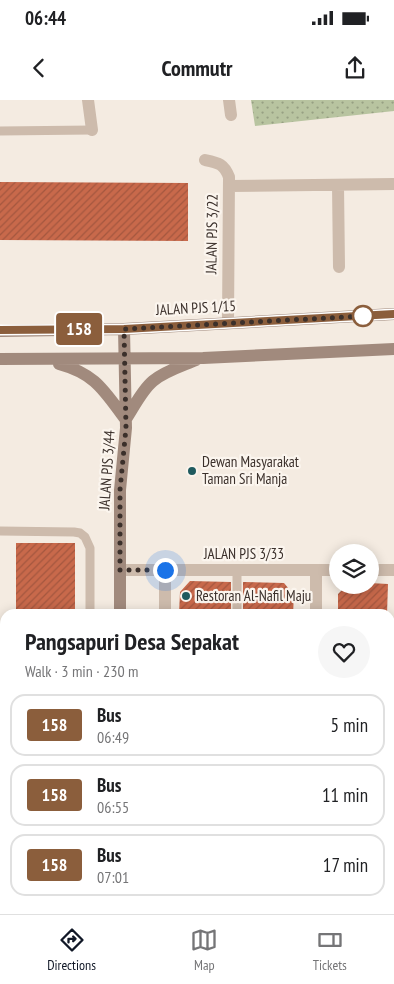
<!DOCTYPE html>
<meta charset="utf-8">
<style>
:root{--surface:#fff;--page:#f6f6f6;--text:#202124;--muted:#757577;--line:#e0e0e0;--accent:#111827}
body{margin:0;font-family:"PT Sans Narrow",sans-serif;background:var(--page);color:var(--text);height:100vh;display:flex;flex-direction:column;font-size:19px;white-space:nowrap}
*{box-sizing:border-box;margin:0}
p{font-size:16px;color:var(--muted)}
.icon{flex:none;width:28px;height:28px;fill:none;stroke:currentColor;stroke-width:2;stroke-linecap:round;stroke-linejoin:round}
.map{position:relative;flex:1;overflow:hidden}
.details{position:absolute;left:0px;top:509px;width:395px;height:306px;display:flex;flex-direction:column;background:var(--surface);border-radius:15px 15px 0 0;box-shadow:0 2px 12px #0003}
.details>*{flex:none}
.badge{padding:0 10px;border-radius:4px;font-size:18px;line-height:32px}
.controls{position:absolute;left:329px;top:444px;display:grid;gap:10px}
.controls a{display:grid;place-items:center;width:50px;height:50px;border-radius:50%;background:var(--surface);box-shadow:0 2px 12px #0003;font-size:25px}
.you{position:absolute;width:25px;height:25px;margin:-12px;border:4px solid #fff;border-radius:50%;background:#1a73e8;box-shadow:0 0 0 8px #1a73e833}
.map>.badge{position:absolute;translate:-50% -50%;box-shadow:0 0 0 2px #fff}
.round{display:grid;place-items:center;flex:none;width:52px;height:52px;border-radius:26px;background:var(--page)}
.head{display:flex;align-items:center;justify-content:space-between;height:85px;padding:0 25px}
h1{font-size:24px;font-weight:700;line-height:38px}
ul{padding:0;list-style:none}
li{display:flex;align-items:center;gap:15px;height:62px;margin:0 10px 8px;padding:0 15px;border:2px solid var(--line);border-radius:15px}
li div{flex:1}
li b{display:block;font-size:19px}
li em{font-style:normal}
li .badge{min-width:55px;font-weight:700;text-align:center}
.status{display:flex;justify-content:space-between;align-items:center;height:35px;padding:0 25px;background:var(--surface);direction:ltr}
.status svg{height:14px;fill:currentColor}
header{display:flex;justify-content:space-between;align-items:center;height:65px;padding:0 25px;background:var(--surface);font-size:22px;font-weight:700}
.tab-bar{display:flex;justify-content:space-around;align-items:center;height:70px;border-top:1px solid var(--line);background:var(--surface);font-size:14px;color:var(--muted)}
.tab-bar a{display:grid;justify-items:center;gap:2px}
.tab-bar .selected{color:var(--accent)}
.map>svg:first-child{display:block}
.grass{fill:url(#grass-dots)}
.building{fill:url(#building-hatch)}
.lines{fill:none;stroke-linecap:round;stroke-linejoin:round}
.service{stroke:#cdbbac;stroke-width:9}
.minor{stroke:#cdbbac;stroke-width:12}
.secondary{stroke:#a18a7d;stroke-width:12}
.line-casing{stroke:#fff;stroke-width:11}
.line{stroke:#8b5e3c;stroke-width:8}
.walk{stroke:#3b302b;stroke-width:5;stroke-dasharray:0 9}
.stop-dot{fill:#fff;stroke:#8b5e3c;stroke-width:2.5}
.poi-dot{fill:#1f5a5e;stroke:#fbf5ee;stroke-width:2}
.labels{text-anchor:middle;stroke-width:4.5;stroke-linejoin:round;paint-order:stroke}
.street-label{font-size:15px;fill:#3b302b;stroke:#fbf5ee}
.poi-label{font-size:15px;fill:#3b302b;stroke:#fbf5ee;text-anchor:start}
</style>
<div class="status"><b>06:44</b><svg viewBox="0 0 49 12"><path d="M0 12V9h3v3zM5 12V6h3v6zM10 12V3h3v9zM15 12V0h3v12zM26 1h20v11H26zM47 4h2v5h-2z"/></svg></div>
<header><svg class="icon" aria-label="back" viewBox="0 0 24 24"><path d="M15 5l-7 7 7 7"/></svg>Commutr<svg class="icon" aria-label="share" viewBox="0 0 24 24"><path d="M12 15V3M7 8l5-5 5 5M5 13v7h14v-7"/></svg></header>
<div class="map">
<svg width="394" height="814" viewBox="0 0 394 814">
<defs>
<pattern id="grass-dots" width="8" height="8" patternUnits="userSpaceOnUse" patternTransform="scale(1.25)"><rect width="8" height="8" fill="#b8c4a0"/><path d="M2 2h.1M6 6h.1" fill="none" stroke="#97a083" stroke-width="1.8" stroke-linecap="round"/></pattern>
<pattern id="building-hatch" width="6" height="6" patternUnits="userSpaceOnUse" patternTransform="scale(1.25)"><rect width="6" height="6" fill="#c8694b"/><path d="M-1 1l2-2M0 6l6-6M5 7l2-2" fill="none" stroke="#a4573f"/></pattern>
</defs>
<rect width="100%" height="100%" fill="#f4ebe1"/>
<!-- grass -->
<path class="grass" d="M251,0H394V11L255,26Z"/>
<!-- building -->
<path class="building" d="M0,82L188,83V141L0,140Z
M16,443H75V514H16Z
M190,481L231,482V514H179L180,492Z
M243,482L284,483L294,495L293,514H243Z
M370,483L388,484L387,514H338V494L347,485H370Z"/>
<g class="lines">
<!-- service -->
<path class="service" d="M0,31L92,30
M0,431L74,432L80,433L85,437L90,448V514
M237,514V470
M0,588H5
M390,625H394
M0,672H5
M0,733H5
M82,814V810"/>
<!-- minor -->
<path class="minor" d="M88,0L92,30
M229,0L231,15
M205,60C219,63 224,64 229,77L228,223
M338,85L339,167
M229,86L394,84
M120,470H338
M370,470H394
M165,514V470
M316,514V470
M0,698H5
M390,781H394"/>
<!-- secondary -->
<path class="secondary" d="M0,231L124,229L394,214
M0,259L203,258L394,249
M59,264C96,274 104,291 126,320
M126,319C134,307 142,290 153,281C165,271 182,266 196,260
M120,514V390L126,328L124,229
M118,814V810"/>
</g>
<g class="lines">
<!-- line casing -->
<g class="line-casing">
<path id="line" d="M0,230L124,229L394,214"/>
</g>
<!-- line -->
<use href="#line" class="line"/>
<!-- walk -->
<path class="walk" d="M165,470H120V390L126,328L124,229L363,216"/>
</g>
<!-- markers -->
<circle class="stop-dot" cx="363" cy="216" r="10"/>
<g class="poi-dot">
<circle cx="192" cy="371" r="5"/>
<circle cx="186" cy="496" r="5"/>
</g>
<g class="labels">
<!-- street labels -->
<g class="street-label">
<text transform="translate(212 134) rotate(-89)" y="5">JALAN PJS 3/22</text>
<text transform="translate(196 208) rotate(-3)" y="5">JALAN PJS 1/15</text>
<text transform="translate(107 370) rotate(-86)" y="5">JALAN PJS 3/44</text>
<text x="244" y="459">JALAN PJS 3/33</text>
</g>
<!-- poi labels -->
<g class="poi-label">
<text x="202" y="367">Dewan Masyarakat<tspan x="202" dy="17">Taman Sri Manja</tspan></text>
<text x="196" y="501">Restoran Al-Nafil Maju</text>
</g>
</g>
</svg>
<div class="controls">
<a><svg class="icon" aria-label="layers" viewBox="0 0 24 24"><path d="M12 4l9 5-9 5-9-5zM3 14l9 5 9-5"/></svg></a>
</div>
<div class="you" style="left:165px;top:470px"></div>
<b class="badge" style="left:79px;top:229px;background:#8b5e3c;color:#fff">158</b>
<section class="details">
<div class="head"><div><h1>Pangsapuri Desa Sepakat</h1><p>Walk · 3 min · 230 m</p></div><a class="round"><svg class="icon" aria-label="heart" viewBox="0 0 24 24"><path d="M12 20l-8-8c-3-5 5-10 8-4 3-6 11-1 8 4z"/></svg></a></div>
<ul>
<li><span class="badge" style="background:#8b5e3c;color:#fff">158</span><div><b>Bus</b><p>06:49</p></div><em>5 min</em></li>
<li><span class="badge" style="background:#8b5e3c;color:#fff">158</span><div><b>Bus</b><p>06:55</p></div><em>11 min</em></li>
<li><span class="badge" style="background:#8b5e3c;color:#fff">158</span><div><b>Bus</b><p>07:01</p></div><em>17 min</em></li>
</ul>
</section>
</div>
<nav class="tab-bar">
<a class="selected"><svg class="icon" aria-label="directions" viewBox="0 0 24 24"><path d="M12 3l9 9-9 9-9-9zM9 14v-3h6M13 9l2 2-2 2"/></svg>Directions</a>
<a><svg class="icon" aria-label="map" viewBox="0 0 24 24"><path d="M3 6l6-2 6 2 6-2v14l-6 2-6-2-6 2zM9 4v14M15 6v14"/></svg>Map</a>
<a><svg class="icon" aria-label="tickets" viewBox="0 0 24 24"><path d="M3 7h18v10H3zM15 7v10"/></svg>Tickets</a>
</nav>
